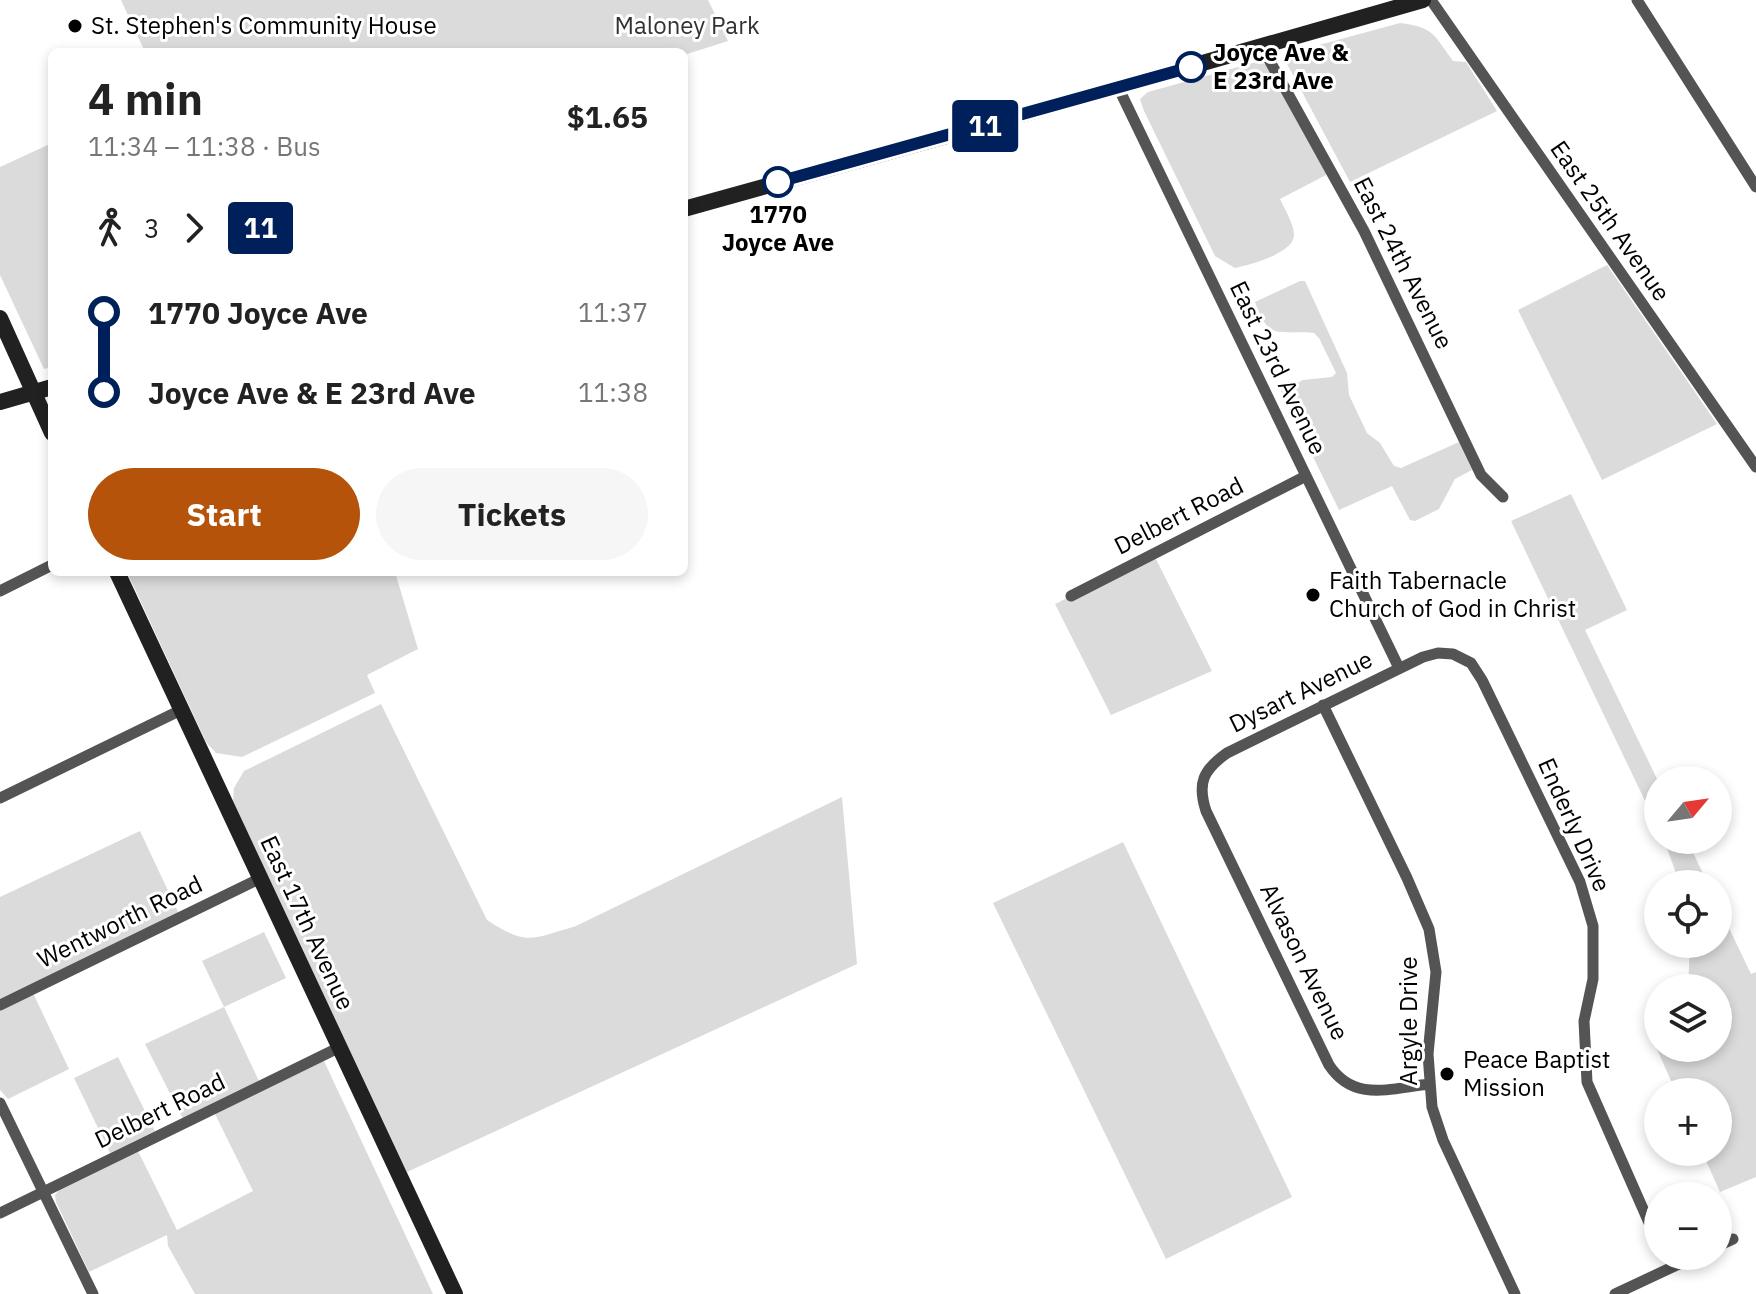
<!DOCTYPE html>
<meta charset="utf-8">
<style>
:root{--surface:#fff;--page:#f6f6f6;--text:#222;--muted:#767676;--accent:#b45309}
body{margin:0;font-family:"IBM Plex Sans",sans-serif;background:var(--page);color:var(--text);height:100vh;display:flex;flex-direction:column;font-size:30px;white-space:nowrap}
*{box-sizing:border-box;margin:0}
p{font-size:26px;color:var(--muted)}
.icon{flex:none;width:44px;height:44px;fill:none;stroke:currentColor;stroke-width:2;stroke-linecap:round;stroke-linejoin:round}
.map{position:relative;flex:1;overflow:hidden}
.details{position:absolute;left:48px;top:48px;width:640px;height:528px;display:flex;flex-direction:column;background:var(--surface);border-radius:12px;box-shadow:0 4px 12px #0003}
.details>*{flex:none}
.badge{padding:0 16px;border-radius:6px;font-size:28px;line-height:52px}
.needle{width:52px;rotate:61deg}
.buttons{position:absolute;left:1644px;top:766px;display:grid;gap:16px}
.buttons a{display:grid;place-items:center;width:88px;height:88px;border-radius:50%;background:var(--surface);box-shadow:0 4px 12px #0003;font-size:40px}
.map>.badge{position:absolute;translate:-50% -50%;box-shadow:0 0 0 4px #fff}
.legs{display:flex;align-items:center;gap:12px;height:88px;padding:0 40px;font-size:26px}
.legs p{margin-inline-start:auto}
.head{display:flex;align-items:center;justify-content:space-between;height:136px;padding:0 40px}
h1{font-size:44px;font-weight:700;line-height:60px}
.button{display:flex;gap:16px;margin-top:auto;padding:16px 40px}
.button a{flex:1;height:92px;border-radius:48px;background:var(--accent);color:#fff;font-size:32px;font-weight:700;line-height:92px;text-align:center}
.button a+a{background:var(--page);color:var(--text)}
ul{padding:0 40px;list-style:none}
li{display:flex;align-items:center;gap:28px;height:80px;font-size:30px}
li i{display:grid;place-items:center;width:12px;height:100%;margin:0 10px;background:currentColor}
li i::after{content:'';width:20px;height:20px;margin:-10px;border:6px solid;border-radius:50%;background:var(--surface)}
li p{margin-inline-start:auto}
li:first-child i{background:linear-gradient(#0000 50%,currentColor 0)}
li:last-child i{background:linear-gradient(currentColor 50%,#0000 0)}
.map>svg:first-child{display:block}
.green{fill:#dbdbdb}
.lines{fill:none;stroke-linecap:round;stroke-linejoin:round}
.street{stroke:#545454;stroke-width:11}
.secondary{stroke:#212121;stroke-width:16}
.line-1-casing{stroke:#fff;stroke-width:18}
.line-1{stroke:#00205b;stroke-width:12}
.poi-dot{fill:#000;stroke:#fff;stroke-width:3}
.stop-1-dot{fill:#fff;stroke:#00205b;stroke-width:4}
.labels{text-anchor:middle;stroke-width:6;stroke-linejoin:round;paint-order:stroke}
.poi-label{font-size:24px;fill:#000;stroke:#fff;text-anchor:start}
.park-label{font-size:24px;fill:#323232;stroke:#fff}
.stop-label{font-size:24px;font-weight:bold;fill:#000;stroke:#fff;text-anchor:start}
.street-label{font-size:24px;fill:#000;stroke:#fff}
</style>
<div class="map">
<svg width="1756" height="1294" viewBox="0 0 1756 1294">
<rect width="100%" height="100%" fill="#fff"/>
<!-- green -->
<path class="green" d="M121,0H708L728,41L684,55V52H145Z
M1400,23C1434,27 1434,35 1453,61L1466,62L1497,111L1350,182L1286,62V54Z
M1260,61L1273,70L1330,173L1280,199C1285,210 1294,224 1294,235C1294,253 1250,265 1235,268L1215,256L1144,111L1140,99L1148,92Z
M52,143V367L44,369L0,275V167Z
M1607,265L1717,424L1602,480L1518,310Z
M1300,281H1305L1347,373L1349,395L1367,433L1380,443L1394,466L1401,468L1459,442L1472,470L1455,479L1439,509L1415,521L1410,520L1392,486L1339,510L1281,391L1303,380L1332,377L1336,373L1319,338L1314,333C1276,330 1269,341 1255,302Z
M1571,494L1627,610L1585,630L1658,781V828L1511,521Z
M1154,555L1212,671L1111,715L1055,604Z
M127,572H395L418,649L367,675L375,693L242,757L216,753L206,742Z
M381,704L487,920C527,946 532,939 576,926L842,797L857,964L407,1172L233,801L234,788L244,771Z
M140,831L179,914L0,999V897Z
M1664,840H1687L1708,884H1680Z
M1123,842L1292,1197L1166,1259L993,903Z
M1718,905L1751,974L1756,972V1177L1720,1192L1702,1152H1718V1092H1676L1656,1047L1718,1048V988H1688L1690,944H1718Z
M264,932L286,978L224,1007L259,1081L183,1119L145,1044L224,1007L202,961Z
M33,993L69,1069L8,1099L0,1090V1009Z
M118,1057L155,1131L110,1153L74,1078Z
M324,1061L433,1294H195L168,1246L167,1235L89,1272L56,1202L55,1195L61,1188L137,1149L177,1230L253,1191L214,1112Z"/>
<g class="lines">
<!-- street -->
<path class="street" d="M1431,0L1756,467
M1637,0L1756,187
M1262,47L1364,231L1481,475L1503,497
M1118,87L1399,668
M0,591L52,565
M1071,596L1306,476
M1323,705L1407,878L1429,929L1436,972L1428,1054L1432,1107L1443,1140L1515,1294
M0,798L181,710
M0,1005L259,879
M1430,1084C1391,1088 1354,1103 1329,1065L1206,811C1197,783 1203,770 1227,753L1423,657L1438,653L1453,654L1471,663L1482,680L1580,882L1593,926V979L1584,1021L1587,1082L1658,1243
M0,1103L93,1294
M0,1213L338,1048
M1718,1246L1733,1239
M1615,1294L1696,1256"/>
<!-- secondary -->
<path class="secondary" d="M684,209L986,125L1423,0
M0,318L52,433
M0,402L52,387
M117,572L455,1294"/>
</g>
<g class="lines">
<!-- line-1 casing -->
<g class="line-1-casing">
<path id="line-1" d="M778,182L1191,67"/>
</g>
<!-- line-1 -->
<use href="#line-1" class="line-1"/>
</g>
<!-- markers -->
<g class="poi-dot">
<circle cx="75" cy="26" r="8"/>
<circle cx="1313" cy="595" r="8"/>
<circle cx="1447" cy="1074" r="8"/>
</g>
<g class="stop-1-dot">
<circle cx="1191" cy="67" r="14"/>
<circle cx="778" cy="182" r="14"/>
</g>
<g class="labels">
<!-- poi labels -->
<g class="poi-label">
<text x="91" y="34">St. Stephen's Community House</text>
<text x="1329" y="589">Faith Tabernacle<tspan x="1329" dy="28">Church of God in Christ</tspan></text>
<text x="1463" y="1068">Peace Baptist<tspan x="1463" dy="28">Mission</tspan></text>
</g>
<!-- park labels -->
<g class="park-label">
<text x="687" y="34">Maloney Park</text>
</g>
<!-- stop labels -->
<g class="stop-label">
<text x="1213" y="61">Joyce Ave &amp;<tspan x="1213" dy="28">E 23rd Ave</tspan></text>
<text x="778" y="223" text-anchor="middle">1770<tspan x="778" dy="28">Joyce Ave</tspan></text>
</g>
<!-- street labels -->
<g class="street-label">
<text transform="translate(1610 221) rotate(55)" y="8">East 25th Avenue</text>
<text transform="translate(1403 263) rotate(63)" y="8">East 24th Avenue</text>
<text transform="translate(1278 368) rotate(64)" y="8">East 23rd Avenue</text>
<text transform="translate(1179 516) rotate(-27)" y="8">Delbert Road</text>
<text transform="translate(1301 692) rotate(-26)" y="8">Dysart Avenue</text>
<text transform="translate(1574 825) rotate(66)" y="8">Enderly Drive</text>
<text transform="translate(120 922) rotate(-26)" y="8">Wentworth Road</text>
<text transform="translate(307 923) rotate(65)" y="8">East 17th Avenue</text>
<text transform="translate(1304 962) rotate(64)" y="8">Alvason Avenue</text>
<text transform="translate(1409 1021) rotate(-90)" y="8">Argyle Drive</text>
<text transform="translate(160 1111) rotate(-26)" y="8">Delbert Road</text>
</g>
</g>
</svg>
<div class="buttons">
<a><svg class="needle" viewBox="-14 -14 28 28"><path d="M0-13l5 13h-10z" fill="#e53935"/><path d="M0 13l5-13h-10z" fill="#767676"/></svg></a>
<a><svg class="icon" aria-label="locate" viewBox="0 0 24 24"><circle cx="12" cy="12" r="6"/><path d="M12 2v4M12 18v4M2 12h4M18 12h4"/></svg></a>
<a><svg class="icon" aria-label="layers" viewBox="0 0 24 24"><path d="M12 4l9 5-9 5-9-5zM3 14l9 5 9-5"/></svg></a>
<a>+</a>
<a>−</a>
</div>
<b class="badge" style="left:985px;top:126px;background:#00205b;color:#fff">11</b>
<section class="details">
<div class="head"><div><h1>4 min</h1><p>11:34 – 11:38 · Bus</p></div><b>$1.65</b></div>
<div class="legs"><svg class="icon" aria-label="walk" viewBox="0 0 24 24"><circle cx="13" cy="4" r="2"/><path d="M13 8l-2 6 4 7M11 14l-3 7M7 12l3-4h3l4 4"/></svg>3<svg class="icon" aria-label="forward" viewBox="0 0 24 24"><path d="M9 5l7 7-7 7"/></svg><b class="badge" style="background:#00205b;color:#fff">11</b></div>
<ul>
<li><i style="color:#00205b"></i><b>1770 Joyce Ave</b><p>11:37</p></li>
<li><i style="color:#00205b"></i><b>Joyce Ave &amp; E 23rd Ave</b><p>11:38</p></li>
</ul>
<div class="button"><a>Start</a><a>Tickets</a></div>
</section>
</div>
